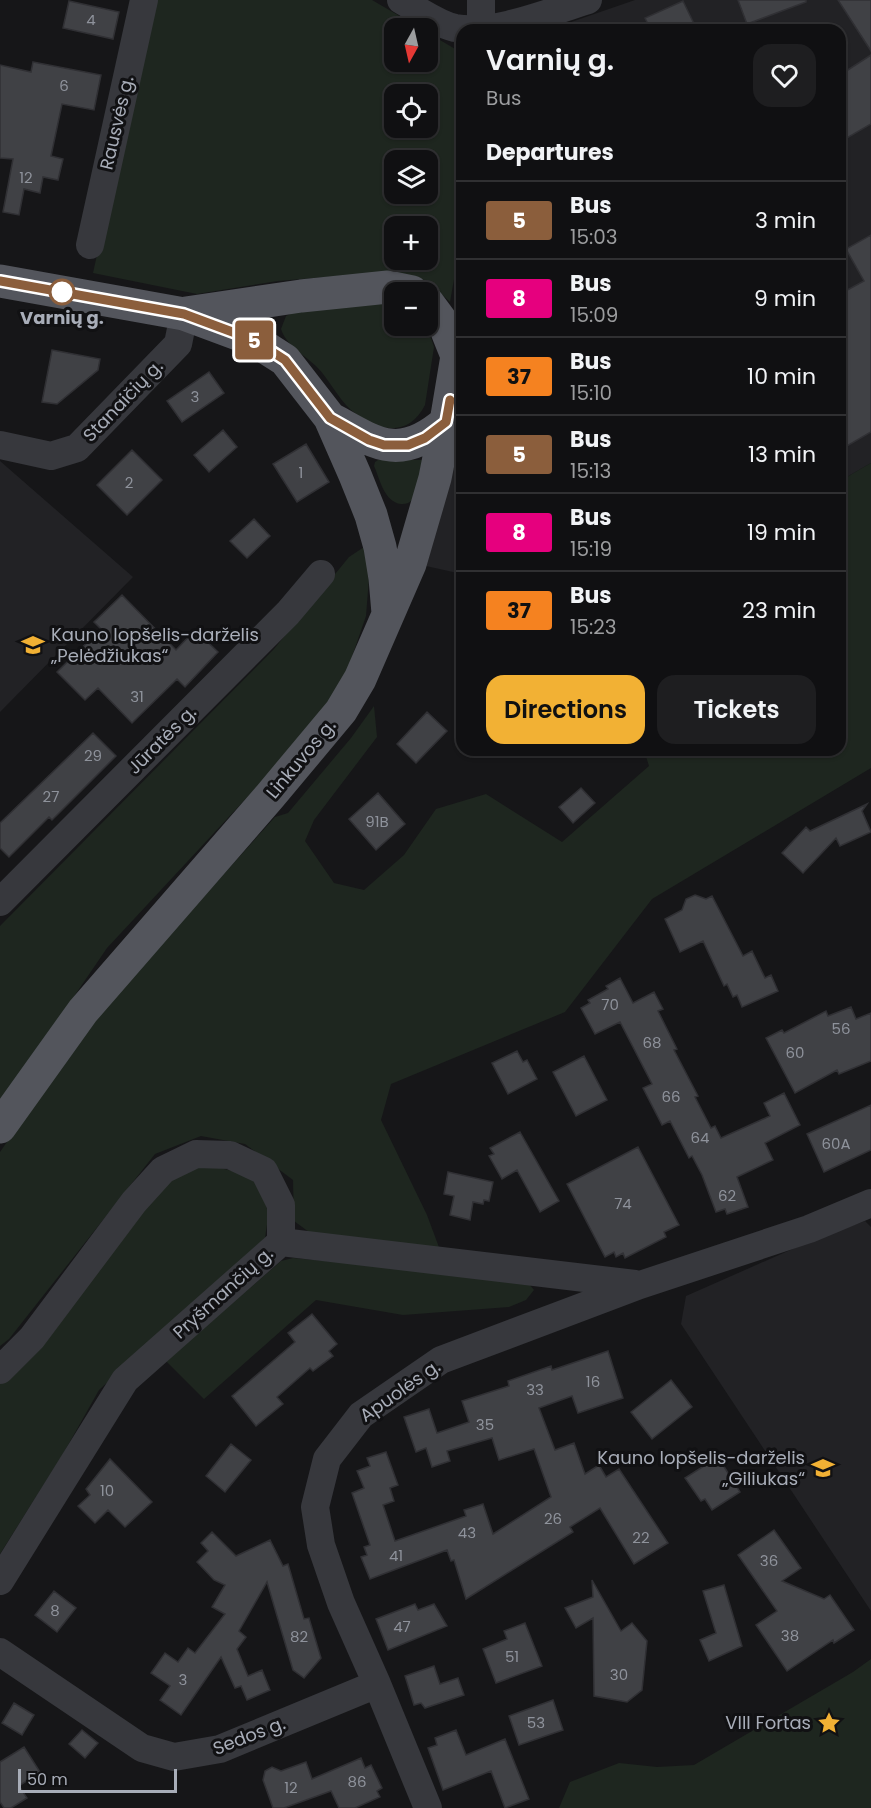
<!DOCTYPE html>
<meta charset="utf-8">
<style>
:root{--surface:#101012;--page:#1e1e20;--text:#f1f3f6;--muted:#9c9d9f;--line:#303032;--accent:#f2b134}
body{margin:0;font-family:Poppins,sans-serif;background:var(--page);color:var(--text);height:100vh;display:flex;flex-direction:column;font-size:22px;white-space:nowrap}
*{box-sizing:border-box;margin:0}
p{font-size:20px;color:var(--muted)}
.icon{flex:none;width:33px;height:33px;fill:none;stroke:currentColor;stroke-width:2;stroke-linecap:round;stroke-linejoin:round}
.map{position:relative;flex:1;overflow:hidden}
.panel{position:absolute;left:456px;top:24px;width:390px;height:732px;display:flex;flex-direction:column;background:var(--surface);border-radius:18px;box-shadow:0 2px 4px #0004,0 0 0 2px var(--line)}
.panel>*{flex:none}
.badge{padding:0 12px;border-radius:4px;font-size:21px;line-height:39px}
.needle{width:39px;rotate:188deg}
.tools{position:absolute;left:384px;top:18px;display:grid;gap:12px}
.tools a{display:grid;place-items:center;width:54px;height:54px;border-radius:12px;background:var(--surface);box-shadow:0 2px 4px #0004,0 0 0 2px var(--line);font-size:30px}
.scale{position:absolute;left:18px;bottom:15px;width:159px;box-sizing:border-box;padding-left:6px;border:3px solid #a8adb8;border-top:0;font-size:16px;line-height:21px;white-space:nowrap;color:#a8adb8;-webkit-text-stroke:4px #111113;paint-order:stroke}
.map>.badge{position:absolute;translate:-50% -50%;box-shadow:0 0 0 3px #fff}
h2{padding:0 30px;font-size:22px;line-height:54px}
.round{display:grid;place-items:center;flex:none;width:63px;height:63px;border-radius:18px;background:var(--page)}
.head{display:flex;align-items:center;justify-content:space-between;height:102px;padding:0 30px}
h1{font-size:28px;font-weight:600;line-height:45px}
.primary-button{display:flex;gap:12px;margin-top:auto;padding:12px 30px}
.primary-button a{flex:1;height:69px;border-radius:18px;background:var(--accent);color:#111;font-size:24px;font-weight:600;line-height:69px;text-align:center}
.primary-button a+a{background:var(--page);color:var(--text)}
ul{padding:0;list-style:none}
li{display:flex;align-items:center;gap:18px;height:78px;padding:0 30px;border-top:2px solid var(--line)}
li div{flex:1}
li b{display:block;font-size:22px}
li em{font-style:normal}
li .badge{min-width:66px;font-weight:700;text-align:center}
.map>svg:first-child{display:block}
.built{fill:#222225}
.green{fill:#1e261f;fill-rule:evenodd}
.building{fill:#404145;stroke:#303034;stroke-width:1.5}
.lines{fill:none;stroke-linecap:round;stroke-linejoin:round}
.minor{stroke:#37383d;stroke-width:28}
.major{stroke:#53555c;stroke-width:33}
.line-casing{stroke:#fff;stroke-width:14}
.line{stroke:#8b5e3c;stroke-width:9}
.stop-dot{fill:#fff;stroke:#8b5e3c;stroke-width:3}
.labels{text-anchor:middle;stroke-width:6;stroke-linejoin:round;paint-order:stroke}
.number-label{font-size:15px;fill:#8e929b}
.street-label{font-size:18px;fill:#a8adb8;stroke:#111113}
.stop-label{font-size:18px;font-weight:bold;fill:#a8adb8;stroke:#111113}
.poi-label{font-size:18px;fill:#a8adb8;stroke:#111113;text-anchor:end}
</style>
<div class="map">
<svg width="871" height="1808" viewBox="0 0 871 1808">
<rect width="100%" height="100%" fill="#161618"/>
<!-- built -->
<path class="built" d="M635,0H871V463L840,481V30H548Z
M462,434V574L426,566Z
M0,461L133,577L0,712Z
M865,1221L871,1227V1611L681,1324L686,1296L813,1240Z"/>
<!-- green -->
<path class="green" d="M153,0H372L420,28H394V62H428V33L462,53V115L456,268L450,302L432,285L420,278L386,272L278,281L197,294L93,273ZM394,94H428V128H394ZM394,160H428V194H394ZM394,226H428V260H394Z
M394,303V326H427L434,347L425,405C408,439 376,431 351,410C337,397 329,379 316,366C304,355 286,345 281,329L286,316L297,311Z
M378,460H422C420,471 419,488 413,498C411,503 406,504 401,504C384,502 380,479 374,466L375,462Z
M871,463V768L652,899L565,1012L391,1084L381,1120L427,1215L440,1250L313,1235L294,1221L293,1180L245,1144L201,1136L155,1154L9,1339L0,1346V1152L88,1025L275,817L288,813L351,738L374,706L377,737L314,820L305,841L334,883L364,890L404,855L436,809L486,794L562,842L649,766L644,750H840V481Z
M367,545L369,578L366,616L345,677L305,735L107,948L0,1105V926L274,649L349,557Z
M208,1165L245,1174L265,1191L268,1218L265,1238L99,1390L63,1454L0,1554V1382L170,1175Z
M293,1258L525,1279L534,1290L526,1300L509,1307L403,1315L316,1300L204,1399L166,1361L281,1261Z
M871,1659V1808H559L570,1782L619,1763L657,1767L694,1765L853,1672Z"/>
<!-- building -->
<path class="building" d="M738,0H806V2L747,24Z
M838,0H871V51Z
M69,1L119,12L113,39L63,28Z
M683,1L697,30H651L645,18Z
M871,55V124L840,142V75Z
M33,62L101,75L94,110L62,104L51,156L63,159L58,180L43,177L40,193L24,189L19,215L3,212L13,159L0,158V65L31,72Z
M871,235V432L840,450V294L864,281L846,249Z
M52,350L100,359L98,370L57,404L42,402Z
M209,372L224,393L182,422L167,401Z
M223,430L237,447L209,472L194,455Z
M306,444L329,482L297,502L273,464Z
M132,450L162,480L127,515L97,485Z
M254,519L270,536L247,558L230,541Z
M122,595L176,650L195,630L218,652L185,687L177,679L132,723L98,688L85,700L57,672L101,629L94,622Z
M427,712L447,731L416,763L397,744Z
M93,733L116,756L52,820L49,817L9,857L0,848V823Z
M581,788L595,803L573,823L559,807Z
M378,793L405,824L376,850L349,819Z
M867,804L862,811L871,832L840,846L836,838L803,873L782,853L806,827L810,831Z
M695,895L706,899L712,896L743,956L752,951L765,978L771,975L778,991L742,1007L737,995L733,997L727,984L724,986L703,941L680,952L665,919L682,910L686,899Z
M620,978L633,1003L654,992L663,1009L658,1011L677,1049L674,1050L698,1096L695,1097L711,1128L715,1126L721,1138L770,1116L764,1103L784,1093L800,1125L765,1143L773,1160L737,1177L748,1207L727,1214L725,1209L716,1212L702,1175L692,1156L689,1158L670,1121L662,1125L643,1088L652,1084L620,1022L595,1034L581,1008L590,1003L588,1000L608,989L606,986Z
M851,1007L856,1019L871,1013V1061L839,1074L837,1070L795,1093L766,1038L782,1030L784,1033L826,1011L828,1016Z
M517,1051L523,1062L527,1060L537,1079L508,1094L492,1063Z
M584,1056L607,1100L576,1116L553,1072Z
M871,1105V1150L824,1172L807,1134Z
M520,1132L559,1201L540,1212L517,1170L502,1179L489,1156L494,1154L490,1148Z
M638,1147L679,1225L664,1232L666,1237L625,1258L623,1253L616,1257L614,1252L605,1257L567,1184Z
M448,1172L493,1182L489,1201L484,1200L483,1204L473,1202L470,1220L450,1215L454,1196L444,1194Z
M312,1314L337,1344L329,1351L333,1356L313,1371L310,1368L277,1397L283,1404L256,1426L232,1396L295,1342L288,1333Z
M608,1351L623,1398L578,1413L572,1396L539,1408L555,1450L574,1443L585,1474L599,1465L606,1477L619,1469L668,1543L634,1564L600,1508L570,1527L573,1532L466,1599L454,1560L451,1561L447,1550L370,1579L361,1557L367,1555L364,1547L370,1545L352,1493L364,1488L357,1471L370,1466L367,1458L386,1452L398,1485L390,1488L394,1501L383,1505L395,1541L466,1516L464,1510L483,1504L493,1534L551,1497L534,1449L499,1460L492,1438L447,1451L450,1461L432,1467L426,1448L416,1452L404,1417L429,1409L437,1433L469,1422L462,1401L509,1386L508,1381L551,1366L552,1370Z
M671,1380L692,1407L652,1439L631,1412Z
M231,1444L251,1460L225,1492L206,1476Z
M718,1457L740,1492L712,1510L705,1499L701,1501L685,1478Z
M110,1459L152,1502L125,1527L108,1510L95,1523L78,1506L90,1495L86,1489Z
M774,1530L801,1568L782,1581L824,1599L830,1595L854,1630L834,1643L833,1640L787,1671L756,1625L777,1611L738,1555Z
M212,1532L236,1556L270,1540L283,1566L288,1564L304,1619L309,1618L321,1658L304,1678L293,1670L267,1582L239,1631L246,1637L237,1649L248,1676L262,1670L270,1690L247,1700L241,1686L235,1688L221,1657L181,1715L160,1700L170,1686L151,1673L165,1653L178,1662L188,1648L195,1653L225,1614L212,1607L225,1585L214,1580L197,1562L208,1551L201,1543Z
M592,1580L621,1631L632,1623L647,1641L642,1690L627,1702L594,1696L593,1618L576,1628L565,1608L593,1597Z
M724,1585L742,1646L709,1661L700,1640L716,1633L703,1591Z
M54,1591L76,1608L57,1632L35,1615Z
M415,1604L418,1610L434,1604L447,1626L388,1650L376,1619Z
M525,1623L542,1666L496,1683L483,1649L507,1639L504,1631Z
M434,1666L440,1684L458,1678L464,1695L425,1708L421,1703L414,1705L405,1676Z
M553,1700L563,1730L519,1745L509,1716Z
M14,1703L34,1715L22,1735L2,1723Z
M82,1730L98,1743L85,1758L69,1744Z
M456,1730L466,1755L505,1739L529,1799L505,1808L491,1771L443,1790L428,1748L437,1745L435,1738Z
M24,1747L40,1772L19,1786L27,1798L11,1808H4L0,1802V1762Z
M361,1758L365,1768L371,1765L382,1788L377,1791L380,1797L355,1808H339L331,1791L284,1808H273L263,1780L265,1771L272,1767L281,1771L306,1762L312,1779Z"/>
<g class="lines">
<!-- minor -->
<path class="minor" d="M401,0C418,10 437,24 455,28C496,35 549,12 588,0
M481,30V0
M90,245L144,0
M0,445L51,456L77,448L178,344L184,314
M0,902L288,613L321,574
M0,1370L32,1338L134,1202L163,1170L196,1154L230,1155L264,1171L281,1205V1242
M0,1581L125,1380L281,1242L635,1284
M0,1652L142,1748L174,1757L220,1749L377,1684
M428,1808L377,1684L341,1603L321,1545L315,1507L327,1459L361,1415L441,1360L640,1285L809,1229L871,1203"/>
<!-- major -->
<path class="major" d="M0,281L184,314L254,340L285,360L330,418L355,475L371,515L380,547L385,578L388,613
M186,313L301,296L388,287L412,292
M330,418C376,444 400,462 446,422
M0,1127L83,1011L270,796L341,711L360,679L410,564L435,478L446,422L457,356L445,326L428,303"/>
</g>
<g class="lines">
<!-- line casing -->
<g class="line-casing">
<path id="line" d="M0,281L184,314L254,340L285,360L330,418L369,440L384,445H408L425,438L446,422L450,400"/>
</g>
<!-- line -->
<use href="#line" class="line"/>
</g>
<!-- icons -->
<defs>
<g id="school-bare" transform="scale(1.8)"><path d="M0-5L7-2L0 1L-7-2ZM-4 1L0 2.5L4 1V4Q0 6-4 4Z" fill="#f2b134" stroke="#111113" stroke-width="2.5" paint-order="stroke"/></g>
<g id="sight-bare" transform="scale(1.8)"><path d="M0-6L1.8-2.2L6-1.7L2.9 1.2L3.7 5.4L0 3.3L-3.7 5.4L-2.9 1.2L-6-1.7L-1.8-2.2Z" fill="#f2b134" stroke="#111113" stroke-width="2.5" paint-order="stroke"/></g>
</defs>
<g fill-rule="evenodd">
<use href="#school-bare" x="33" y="645"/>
<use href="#school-bare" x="823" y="1468"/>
<use href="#sight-bare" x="829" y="1723"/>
</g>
<!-- markers -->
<circle class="stop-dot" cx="62" cy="292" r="12"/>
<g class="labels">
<!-- number labels -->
<g class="number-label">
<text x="91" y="25">4</text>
<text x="64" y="91">6</text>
<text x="26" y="183">12</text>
<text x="195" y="402">3</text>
<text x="301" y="478">1</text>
<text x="129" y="488">2</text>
<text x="137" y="702">31</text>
<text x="93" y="761">29</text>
<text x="51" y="802">27</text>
<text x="377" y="827">91B</text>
<text x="610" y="1010">70</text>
<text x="841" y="1034">56</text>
<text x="652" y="1048">68</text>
<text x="795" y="1058">60</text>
<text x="671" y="1102">66</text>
<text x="700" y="1143">64</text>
<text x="836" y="1149">60A</text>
<text x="727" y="1201">62</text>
<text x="623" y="1209">74</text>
<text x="593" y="1387">16</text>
<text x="535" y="1395">33</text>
<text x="485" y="1430">35</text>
<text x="107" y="1496">10</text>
<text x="553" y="1524">26</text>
<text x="467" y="1538">43</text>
<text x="641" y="1543">22</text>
<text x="396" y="1561">41</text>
<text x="769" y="1566">36</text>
<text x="55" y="1616">8</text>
<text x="402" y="1632">47</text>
<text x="790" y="1641">38</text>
<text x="299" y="1642">82</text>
<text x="512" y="1662">51</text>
<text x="619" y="1680">30</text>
<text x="183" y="1685">3</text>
<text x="536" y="1728">53</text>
<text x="357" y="1787">86</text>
<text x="291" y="1793">12</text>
</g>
<!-- street labels -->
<g class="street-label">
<text transform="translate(117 123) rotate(-77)" y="6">Rausvės g.</text>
<text transform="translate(123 401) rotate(-46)" y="6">Stanaičių g.</text>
<text transform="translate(162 740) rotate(-45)" y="6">Jūratės g.</text>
<text transform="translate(301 759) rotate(-50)" y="6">Linkuvos g.</text>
<text transform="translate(223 1293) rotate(-42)" y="6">Pryšmančių g.</text>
<text transform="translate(400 1391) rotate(-35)" y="6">Apuolės g.</text>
<text transform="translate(249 1736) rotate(-21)" y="6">Sedos g.</text>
</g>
<!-- stop labels -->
<g class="stop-label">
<text x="62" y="324">Varnių g.</text>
</g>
<!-- poi labels -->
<g class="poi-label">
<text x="51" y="641" text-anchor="start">Kauno lopšelis-darželis<tspan x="51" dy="21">„Pelėdžiukas“</tspan></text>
<text x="805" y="1464">Kauno lopšelis-darželis<tspan x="805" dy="21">„Giliukas“</tspan></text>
<text x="811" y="1729">VIII Fortas</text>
</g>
</g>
</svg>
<div class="tools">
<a><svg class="needle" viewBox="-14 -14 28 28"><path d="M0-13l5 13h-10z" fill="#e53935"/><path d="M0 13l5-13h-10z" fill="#9c9d9f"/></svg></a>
<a><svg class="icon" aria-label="locate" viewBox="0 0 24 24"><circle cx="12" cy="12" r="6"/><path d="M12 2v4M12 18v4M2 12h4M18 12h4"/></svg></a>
<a><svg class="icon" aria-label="layers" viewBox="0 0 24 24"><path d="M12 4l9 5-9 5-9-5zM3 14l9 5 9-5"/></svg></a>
<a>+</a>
<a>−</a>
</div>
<div class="scale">50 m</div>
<b class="badge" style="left:254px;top:340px;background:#8b5e3c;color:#fff">5</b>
<section class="panel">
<div class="head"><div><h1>Varnių g.</h1><p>Bus</p></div><a class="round"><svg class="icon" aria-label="heart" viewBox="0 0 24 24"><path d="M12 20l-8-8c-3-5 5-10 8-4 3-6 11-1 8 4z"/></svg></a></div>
<h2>Departures</h2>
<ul>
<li><span class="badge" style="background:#8b5e3c;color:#fff">5</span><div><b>Bus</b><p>15:03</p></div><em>3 min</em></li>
<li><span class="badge" style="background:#e6007e;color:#fff">8</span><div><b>Bus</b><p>15:09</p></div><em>9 min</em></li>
<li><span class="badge" style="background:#f58220;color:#111">37</span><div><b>Bus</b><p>15:10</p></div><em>10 min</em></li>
<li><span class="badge" style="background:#8b5e3c;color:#fff">5</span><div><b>Bus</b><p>15:13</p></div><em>13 min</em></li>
<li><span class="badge" style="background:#e6007e;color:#fff">8</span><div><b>Bus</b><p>15:19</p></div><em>19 min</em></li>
<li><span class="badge" style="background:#f58220;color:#111">37</span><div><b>Bus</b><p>15:23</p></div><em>23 min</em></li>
</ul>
<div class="primary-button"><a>Directions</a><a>Tickets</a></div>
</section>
</div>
